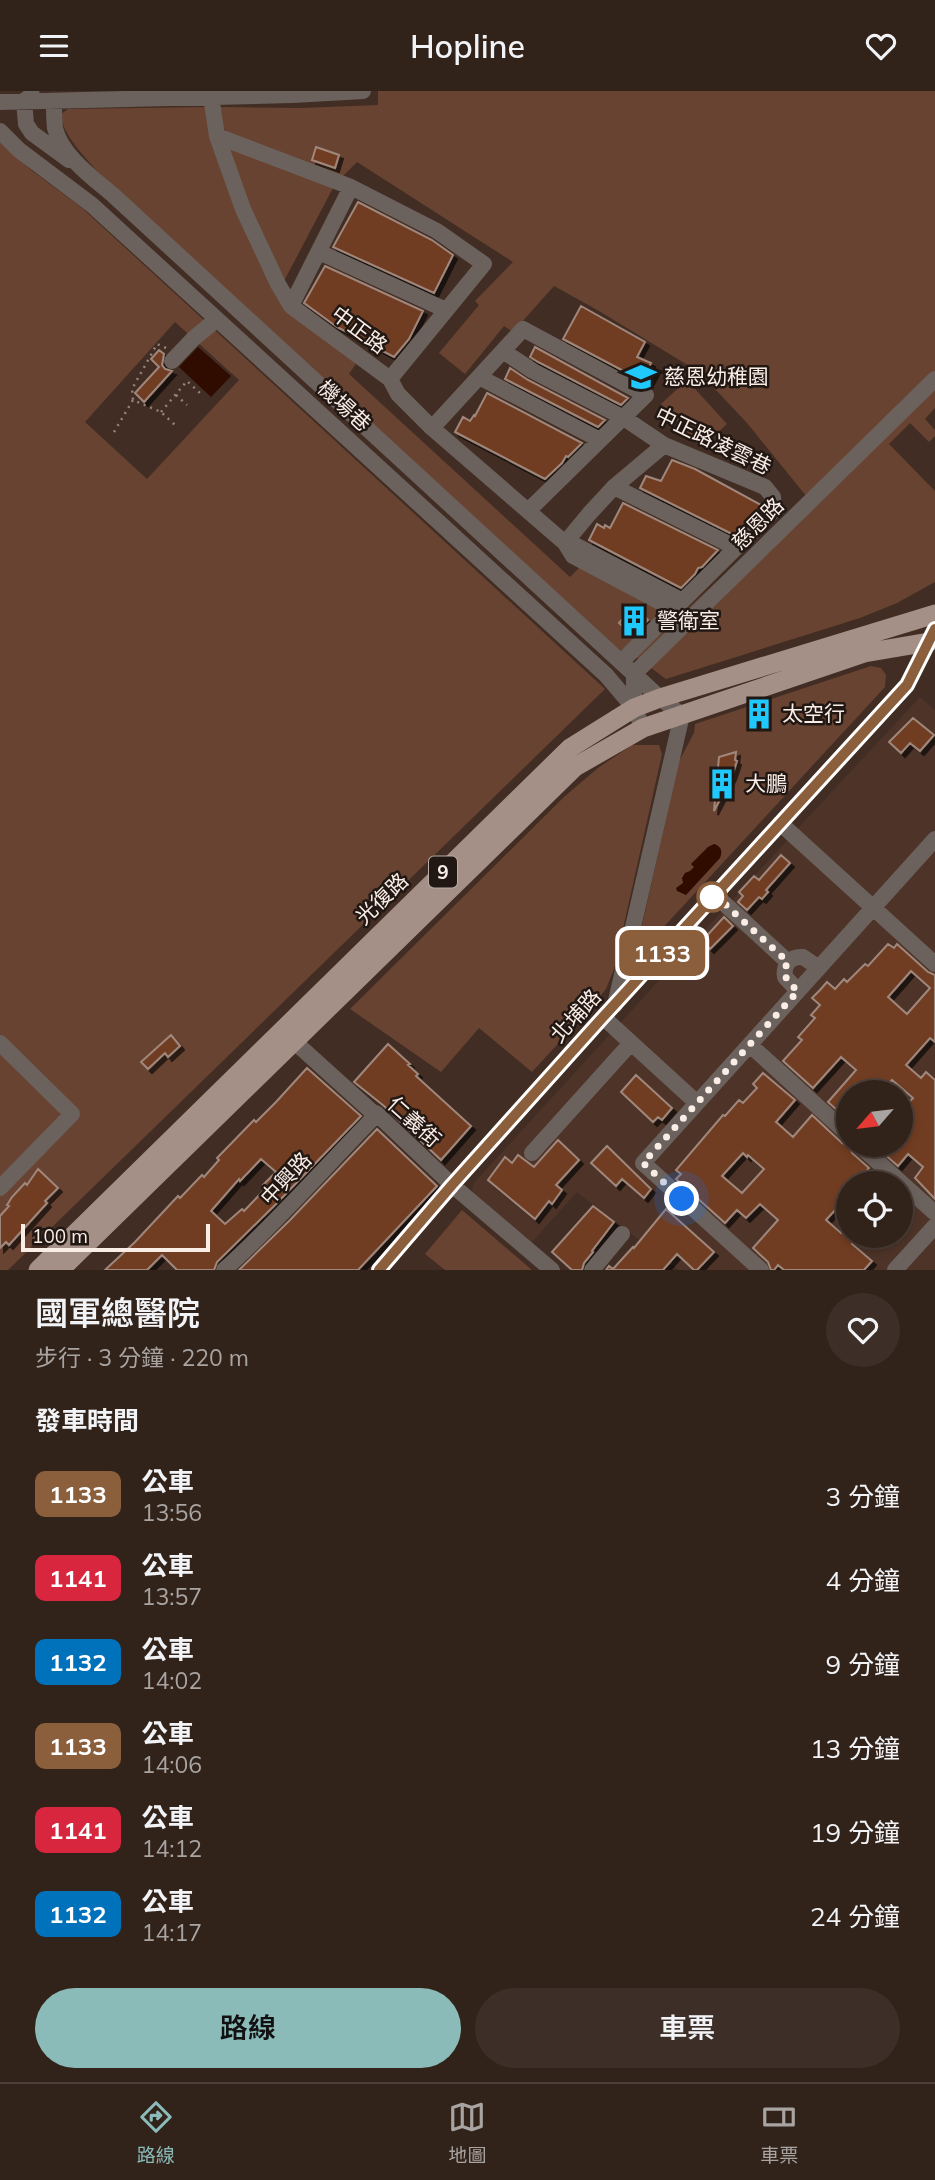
<!DOCTYPE html>
<html lang="zh-TW">
<meta charset="utf-8">
<style>
:root{--surface:#31221a;--page:#3d2f27;--text:#f1f3f6;--muted:#a8a4a2;--line:#4c3f39;--accent:#8bbbb9}
body{margin:0;font-family:Mulish,"Noto Sans TC",sans-serif;background:var(--page);color:var(--text);height:100vh;display:flex;flex-direction:column;font-size:26px;white-space:nowrap}
*{box-sizing:border-box;margin:0}
p{font-size:23px;color:var(--muted)}
.icon{flex:none;width:38px;height:38px;fill:none;stroke:currentColor;stroke-width:2;stroke-linecap:round;stroke-linejoin:round}
.map{position:relative;height:1179px;overflow:hidden}
.drawer{display:flex;flex-direction:column;background:var(--surface);flex:1}
.drawer>*{flex:none}
.badge{padding:0 14px;border-radius:10px;font-size:24px;line-height:46px}
.needle{width:46px;rotate:242deg}
.tools{position:absolute;left:836px;top:989px;display:grid;gap:14px}
.tools a{display:grid;place-items:center;width:77px;height:77px;border-radius:50%;background:var(--surface);box-shadow:0 4px 10px #0003,0 0 0 2px var(--line);font-size:35px}
.scale{position:absolute;left:21px;bottom:18px;width:189px;box-sizing:border-box;padding-left:7px;border:4px solid #faede6;border-top:0;font-size:19px;line-height:24px;white-space:nowrap;color:#faede6;-webkit-text-stroke:5px #211713;paint-order:stroke}
.you{position:absolute;width:35px;height:35px;margin:-18px;border:5px solid #fff;border-radius:50%;background:#1a73e8;box-shadow:0 0 0 10px #1a73e833}
.map>.badge{position:absolute;translate:-50% -50%;box-shadow:0 0 0 4px #fff}
h2{padding:0 35px;font-size:26px;line-height:63px}
.round{display:grid;place-items:center;flex:none;width:74px;height:74px;border-radius:37px;background:var(--page)}
.summary{display:flex;align-items:center;justify-content:space-between;height:119px;padding:0 35px}
h1{font-size:33px;font-weight:600;line-height:52px}
.primary-button{display:flex;gap:14px;margin-top:auto;padding:14px 35px}
.primary-button a{flex:1;height:80px;border-radius:42px;background:var(--accent);color:#111;font-size:28px;font-weight:600;line-height:80px;text-align:center}
.primary-button a+a{background:var(--page);color:var(--text)}
ul{padding:0;list-style:none}
li{display:flex;align-items:center;gap:21px;height:84px;padding:0 35px}
li div{flex:1}
li b{display:block;font-size:26px}
li em{font-style:normal}
li .badge{min-width:77px;font-weight:700;text-align:center}
header{display:flex;justify-content:space-between;align-items:center;height:91px;padding:0 35px;background:var(--surface);font-size:32px;font-weight:600}
.menu{display:flex;justify-content:space-around;align-items:center;height:98px;border-top:2px solid var(--line);background:var(--surface);font-size:19px;color:var(--muted)}
.menu a{display:grid;justify-items:center;gap:4px}
.menu .current{color:var(--accent)}
.map>svg:first-child{display:block}
.built{fill:#4e3428;fill-rule:evenodd}
.green{fill:#694331;fill-rule:evenodd}
.water{fill:#2f0b00}
.building{fill:#713d24;stroke:#a0877c;stroke-width:2;fill-rule:evenodd;filter:url(#shadow)}
.lines{fill:none;stroke-linecap:round;stroke-linejoin:round}
.path{stroke:#94847b;stroke-width:2.5;stroke-dasharray:2 5;stroke-linecap:butt}
.minor{stroke:#6c625d;stroke-width:16}
.major{stroke:#a59087;stroke-width:19}
.line-casing{stroke:#fff;stroke-width:16}
.line{stroke:#8b5e3c;stroke-width:10}
.walk{stroke:#faede6;stroke-width:7;stroke-dasharray:0 12.6}
.stop-dot{fill:#fff;stroke:#8b5e3c;stroke-width:3.5}
.labels{text-anchor:middle;stroke-width:5;stroke-linejoin:round;paint-order:stroke}
.shield{fill:#211713;stroke:#b9ada7;stroke-width:2}
.shield-label{font-size:19px;font-weight:bold;fill:#faede6}
.street-label{font-size:21px;fill:#faede6;stroke:#211713}
.poi-label{font-size:21px;fill:#faede6;stroke:#211713;text-anchor:start}
</style>
<header><svg class="icon" aria-label="menu" viewBox="0 0 24 24"><path d="M4 6h16M4 12h16M4 18h16"/></svg>Hopline<svg class="icon" aria-label="heart" viewBox="0 0 24 24"><path d="M12 20l-8-8c-3-5 5-10 8-4 3-6 11-1 8 4z"/></svg></header>
<div class="map">
<svg width="935" height="1179" viewBox="0 0 935 1179">
<defs>
<filter id="shadow"><feDropShadow dx="4" dy="4" stdDeviation="0" flood-color="#0009"/></filter>
</defs>
<rect width="100%" height="100%" fill="#412d23"/>
<!-- built -->
<path class="built" d="M920,606L935,619V1179H678L577,1101L532,1151L472,1102L473,1093L801,734ZM849,1001H901V1054H849ZM849,1092H901V1144H849Z"/>
<!-- green -->
<path class="green" d="M378,0H935V317L925,328L935,339V345L929,351L910,332L889,353L935,400V491L897,512L860,527L666,588L636,566L807,406L747,332L699,281L599,220L554,195L513,241L504,235L465,283L439,262L479,214L475,210L513,171L357,71L341,87L227,43L220,31V16L301,17L378,14Z
M207,16L264,179L357,271L349,283L570,486L580,476L655,512L661,523L652,532L634,516L619,532L636,547L620,560L97,80C85,66 61,42 61,23L68,18Z
M0,51L31,79L82,117L605,598L8,1179H0ZM175,231L239,289L147,388L85,331Z
M225,53L334,95L283,192L264,152Z
M687,289L727,333L701,357L661,313Z
M871,575L881,577L886,584L885,596L648,853L641,852L639,848L679,670L694,642L695,633Z
M632,654H659L662,663L614,878L606,898L590,918L532,981L479,937L441,981L350,918L565,705L598,677Z
M462,1119L532,1179H445L425,1163Z"/>
<!-- water -->
<path class="water" d="M198,256L231,285L211,306L179,276Z
M714,753C721,755 723,760 720,767L686,804L677,800L676,797L683,792L682,787L685,782L690,780L694,776L691,773L708,756Z"/>
<!-- building -->
<path class="building" d="M316,56L339,64L335,77L312,69Z
M358,111L432,149L453,164L434,202L333,156Z
M325,175L423,220L409,248L394,266L337,236L304,212Z
M581,215L645,251L637,266L651,272L649,276L655,280L648,293L563,248Z
M535,256L628,307L621,314L538,271L530,266Z
M159,259L164,263L162,274L165,278L172,280L144,311L135,302L159,276L151,268Z
M510,277L528,289L605,329L598,336L505,288Z
M487,302L582,352L568,366L566,365L562,372L545,388L455,341L463,326L470,330L474,324L475,325Z
M672,369L695,378L763,415L734,444L640,397L646,385L661,390Z
M623,412L718,459L702,476L698,477L695,483L681,497L589,449L597,433L604,437L605,434L610,437Z
M634,515L648,529L638,539L636,537L631,543L619,532Z
M913,627L934,644L920,660L910,652L901,662L889,651Z
M736,661L735,669L737,670L732,685L714,720L719,666Z
M781,764L790,772L766,799L768,801L762,808L759,806L747,819L738,811L743,805L739,801L754,785L759,789Z
M724,826L733,835L710,858L702,850Z
M888,853L894,857L897,853L928,881L935,884V951L930,947L906,974L921,987L926,981L935,989V1108L915,1087L923,1076L908,1063L898,1075L874,1054H901V1020L913,1007L892,989L881,1001H849V1030L828,1011L856,979L841,966L813,997L783,970L802,949L798,946L815,927L811,924L820,914L812,907L820,899L827,891L835,898L844,888L847,891L865,873L868,875ZM911,880L930,897L907,923L888,906Z
M171,944L180,955L168,966L165,962L148,978L141,971Z
M388,953L410,973L408,974L418,983L416,985L471,1035L441,1069L384,1015L354,991Z
M307,977L361,1025L275,1114L217,1171L214,1179H177L162,1164L147,1179H105L135,1151L178,1105L180,1107L202,1084L204,1086L219,1069L217,1067L254,1029L256,1031L276,1011ZM261,1068L276,1081L263,1094L266,1097L244,1120L242,1118L225,1133L211,1120L239,1088L240,1090Z
M763,982L795,1009L776,1031L793,1046L812,1024L842,1052L849,1054L852,1062L869,1077L856,1092H849V1100L844,1106L846,1107L826,1129L841,1142L843,1139L855,1150L852,1153L872,1170L864,1179H784L778,1174L774,1179H771L768,1171L753,1157L778,1129L760,1113L746,1127L737,1119L725,1132L676,1088L681,1083L676,1079L723,1024L725,1025L739,1009L743,1012L757,997L753,993ZM743,1062L747,1066L748,1064L764,1078L742,1102L722,1085Z
M636,984L672,1017L662,1029L658,1026L653,1031L621,1001Z
M377,1038L437,1095L358,1179H239L290,1129Z
M558,1049L579,1069L556,1094L562,1099L552,1113L549,1110L535,1128L488,1089L505,1066L512,1072L518,1064L534,1076Z
M607,1055L651,1098L644,1107L622,1088L616,1095L591,1072Z
M38,1078L58,1097L45,1110L47,1112L9,1154L6,1151L0,1157V1125L9,1115L7,1114L12,1106L25,1092L27,1094Z
M593,1115L614,1131L592,1160L593,1161L584,1172L582,1179H572L552,1161Z
M666,1118L714,1161L697,1179H694L677,1163L663,1179H606L609,1175L613,1178L633,1156L634,1157Z"/>
<g class="lines">
<!-- path -->
<path class="path" d="M166,257L157,253L132,298L133,309L161,321L176,335
M176,304L187,314
M161,321L187,290L201,303
M114,341L133,309"/>
<!-- minor -->
<path class="minor" d="M32,4L24,10L26,33L32,42L69,69
M211,5L217,45L243,118L278,193L291,215L390,288L398,303L432,337L565,452L589,423L614,396L664,354
M54,10C54,19 54,29 55,37C61,64 93,87 113,104L660,607L682,624L615,914
M0,11L293,4L363,0
M0,40L19,59L92,114L606,584L634,617L643,637
M217,45L351,96L437,140L484,173L390,288
M319,161L446,219
M291,215L351,96
M503,260L533,280L624,327L664,354L765,396L773,406L774,419L621,571
M172,270L193,248L217,228
M479,286L600,349
M432,337L523,238L646,304L528,420
M614,396L735,456
M673,518L573,465L565,452L577,455L681,509
M634,617V583L935,288
M780,732L935,873
M715,804L788,871
M798,900L785,886C783,874 790,865 803,866L819,877
M603,926L697,1012
M287,944L371,1020L377,1023L452,1094L552,1179
M0,952L72,1023L0,1097
M750,954L849,1044
M859,1054L935,1122
M532,1062L631,952
M224,1179C278,1130 326,1075 377,1023
M379,1179L452,1094L603,926L907,594L935,538
M592,1179L622,1143
M761,1179L643,1072L935,748
M895,1179L935,1135"/>
<!-- major -->
<path class="major" d="M38,1179L570,657L634,617L660,607L935,523
M60,1179L575,676L643,637L864,562L929,551L935,548"/>
</g>
<g class="lines">
<!-- line casing -->
<g class="line-casing">
<path id="line" d="M379,1179L452,1094L603,926L907,594L935,538"/>
</g>
<!-- line -->
<use href="#line" class="line"/>
<!-- walk -->
<path class="walk" d="M682,1108L643,1072L798,900C788,891 780,884 788,871L715,804L712,806"/>
</g>
<!-- icons -->
<defs>
<g id="school-bare" transform="scale(2.415)"><path d="M0-5L7-2L0 1L-7-2ZM-4 1L0 2.5L4 1V4Q0 6-4 4Z" fill="#1fc9fd" stroke="#211713" stroke-width="2.5" paint-order="stroke"/></g>
<g id="building-bare" transform="scale(2.415)"><path d="M-4-6H4V6H1V3H-1V6H-4ZM-2.5-4.3h1.7v1.8h-1.7ZM.8-4.3h1.7v1.8H.8ZM-2.5-1h1.7V.8h-1.7ZM.8-1h1.7V.8H.8Z" fill="#1fc9fd" stroke="#211713" stroke-width="2.5" paint-order="stroke"/></g>
</defs>
<g fill-rule="evenodd">
<use href="#school-bare" x="641" y="286"/>
<use href="#building-bare" x="634" y="530"/>
<use href="#building-bare" x="759" y="623"/>
<use href="#building-bare" x="722" y="693"/>
</g>
<!-- markers -->
<circle class="stop-dot" cx="712" cy="806" r="14"/>
<g class="labels">
<!-- shield labels -->
<rect class="shield" x="429" y="765.5" width="28" height="31" rx="5"/>
<g class="shield-label">
<text x="443" y="788">9</text>
</g>
<!-- street labels -->
<g class="street-label">
<text transform="translate(359 239) rotate(37)" y="7">中正路</text>
<text transform="translate(344 315) rotate(43)" y="7">機場巷</text>
<text transform="translate(713 350) rotate(26)" y="7">中正路凌雲巷</text>
<text transform="translate(758 433) rotate(-45)" y="7">慈恩路</text>
<text transform="translate(382 808) rotate(-44)" y="7">光復路</text>
<text transform="translate(576 925) rotate(-48)" y="7">北埔路</text>
<text transform="translate(414 1031) rotate(42)" y="7">仁義街</text>
<text transform="translate(286 1088) rotate(-47)" y="7">中興路</text>
</g>
<!-- poi labels -->
<g class="poi-label">
<text x="664" y="293">慈恩幼稚園</text>
<text x="657" y="537">警衛室</text>
<text x="782" y="630">太空行</text>
<text x="745" y="700">大鵬</text>
</g>
</g>
</svg>
<div class="tools">
<a><svg class="needle" viewBox="-14 -14 28 28"><path d="M0-13l5 13h-10z" fill="#e53935"/><path d="M0 13l5-13h-10z" fill="#a8a4a2"/></svg></a>
<a><svg class="icon" aria-label="locate" viewBox="0 0 24 24"><circle cx="12" cy="12" r="6"/><path d="M12 2v4M12 18v4M2 12h4M18 12h4"/></svg></a>
</div>
<div class="scale">100 m</div>
<div class="you" style="left:682px;top:1108px"></div>
<b class="badge" style="left:662px;top:862px;background:#8b5e3c;color:#fff">1133</b>
</div>
<section class="drawer">
<div class="summary"><div><h1>國軍總醫院</h1><p>步行 · 3 分鐘 · 220 m</p></div><a class="round"><svg class="icon" aria-label="heart" viewBox="0 0 24 24"><path d="M12 20l-8-8c-3-5 5-10 8-4 3-6 11-1 8 4z"/></svg></a></div>
<h2>發車時間</h2>
<ul>
<li><span class="badge" style="background:#8b5e3c;color:#fff">1133</span><div><b>公車</b><p>13:56</p></div><em>3 分鐘</em></li>
<li><span class="badge" style="background:#d7263d;color:#fff">1141</span><div><b>公車</b><p>13:57</p></div><em>4 分鐘</em></li>
<li><span class="badge" style="background:#0072bc;color:#fff">1132</span><div><b>公車</b><p>14:02</p></div><em>9 分鐘</em></li>
<li><span class="badge" style="background:#8b5e3c;color:#fff">1133</span><div><b>公車</b><p>14:06</p></div><em>13 分鐘</em></li>
<li><span class="badge" style="background:#d7263d;color:#fff">1141</span><div><b>公車</b><p>14:12</p></div><em>19 分鐘</em></li>
<li><span class="badge" style="background:#0072bc;color:#fff">1132</span><div><b>公車</b><p>14:17</p></div><em>24 分鐘</em></li>
</ul>
<div class="primary-button"><a>路線</a><a>車票</a></div>
</section>
<nav class="menu">
<a class="current"><svg class="icon" aria-label="directions" viewBox="0 0 24 24"><path d="M12 3l9 9-9 9-9-9zM9 14v-3h6M13 9l2 2-2 2"/></svg>路線</a>
<a><svg class="icon" aria-label="map" viewBox="0 0 24 24"><path d="M3 6l6-2 6 2 6-2v14l-6 2-6-2-6 2zM9 4v14M15 6v14"/></svg>地圖</a>
<a><svg class="icon" aria-label="tickets" viewBox="0 0 24 24"><path d="M3 7h18v10H3zM15 7v10"/></svg>車票</a>
</nav>
